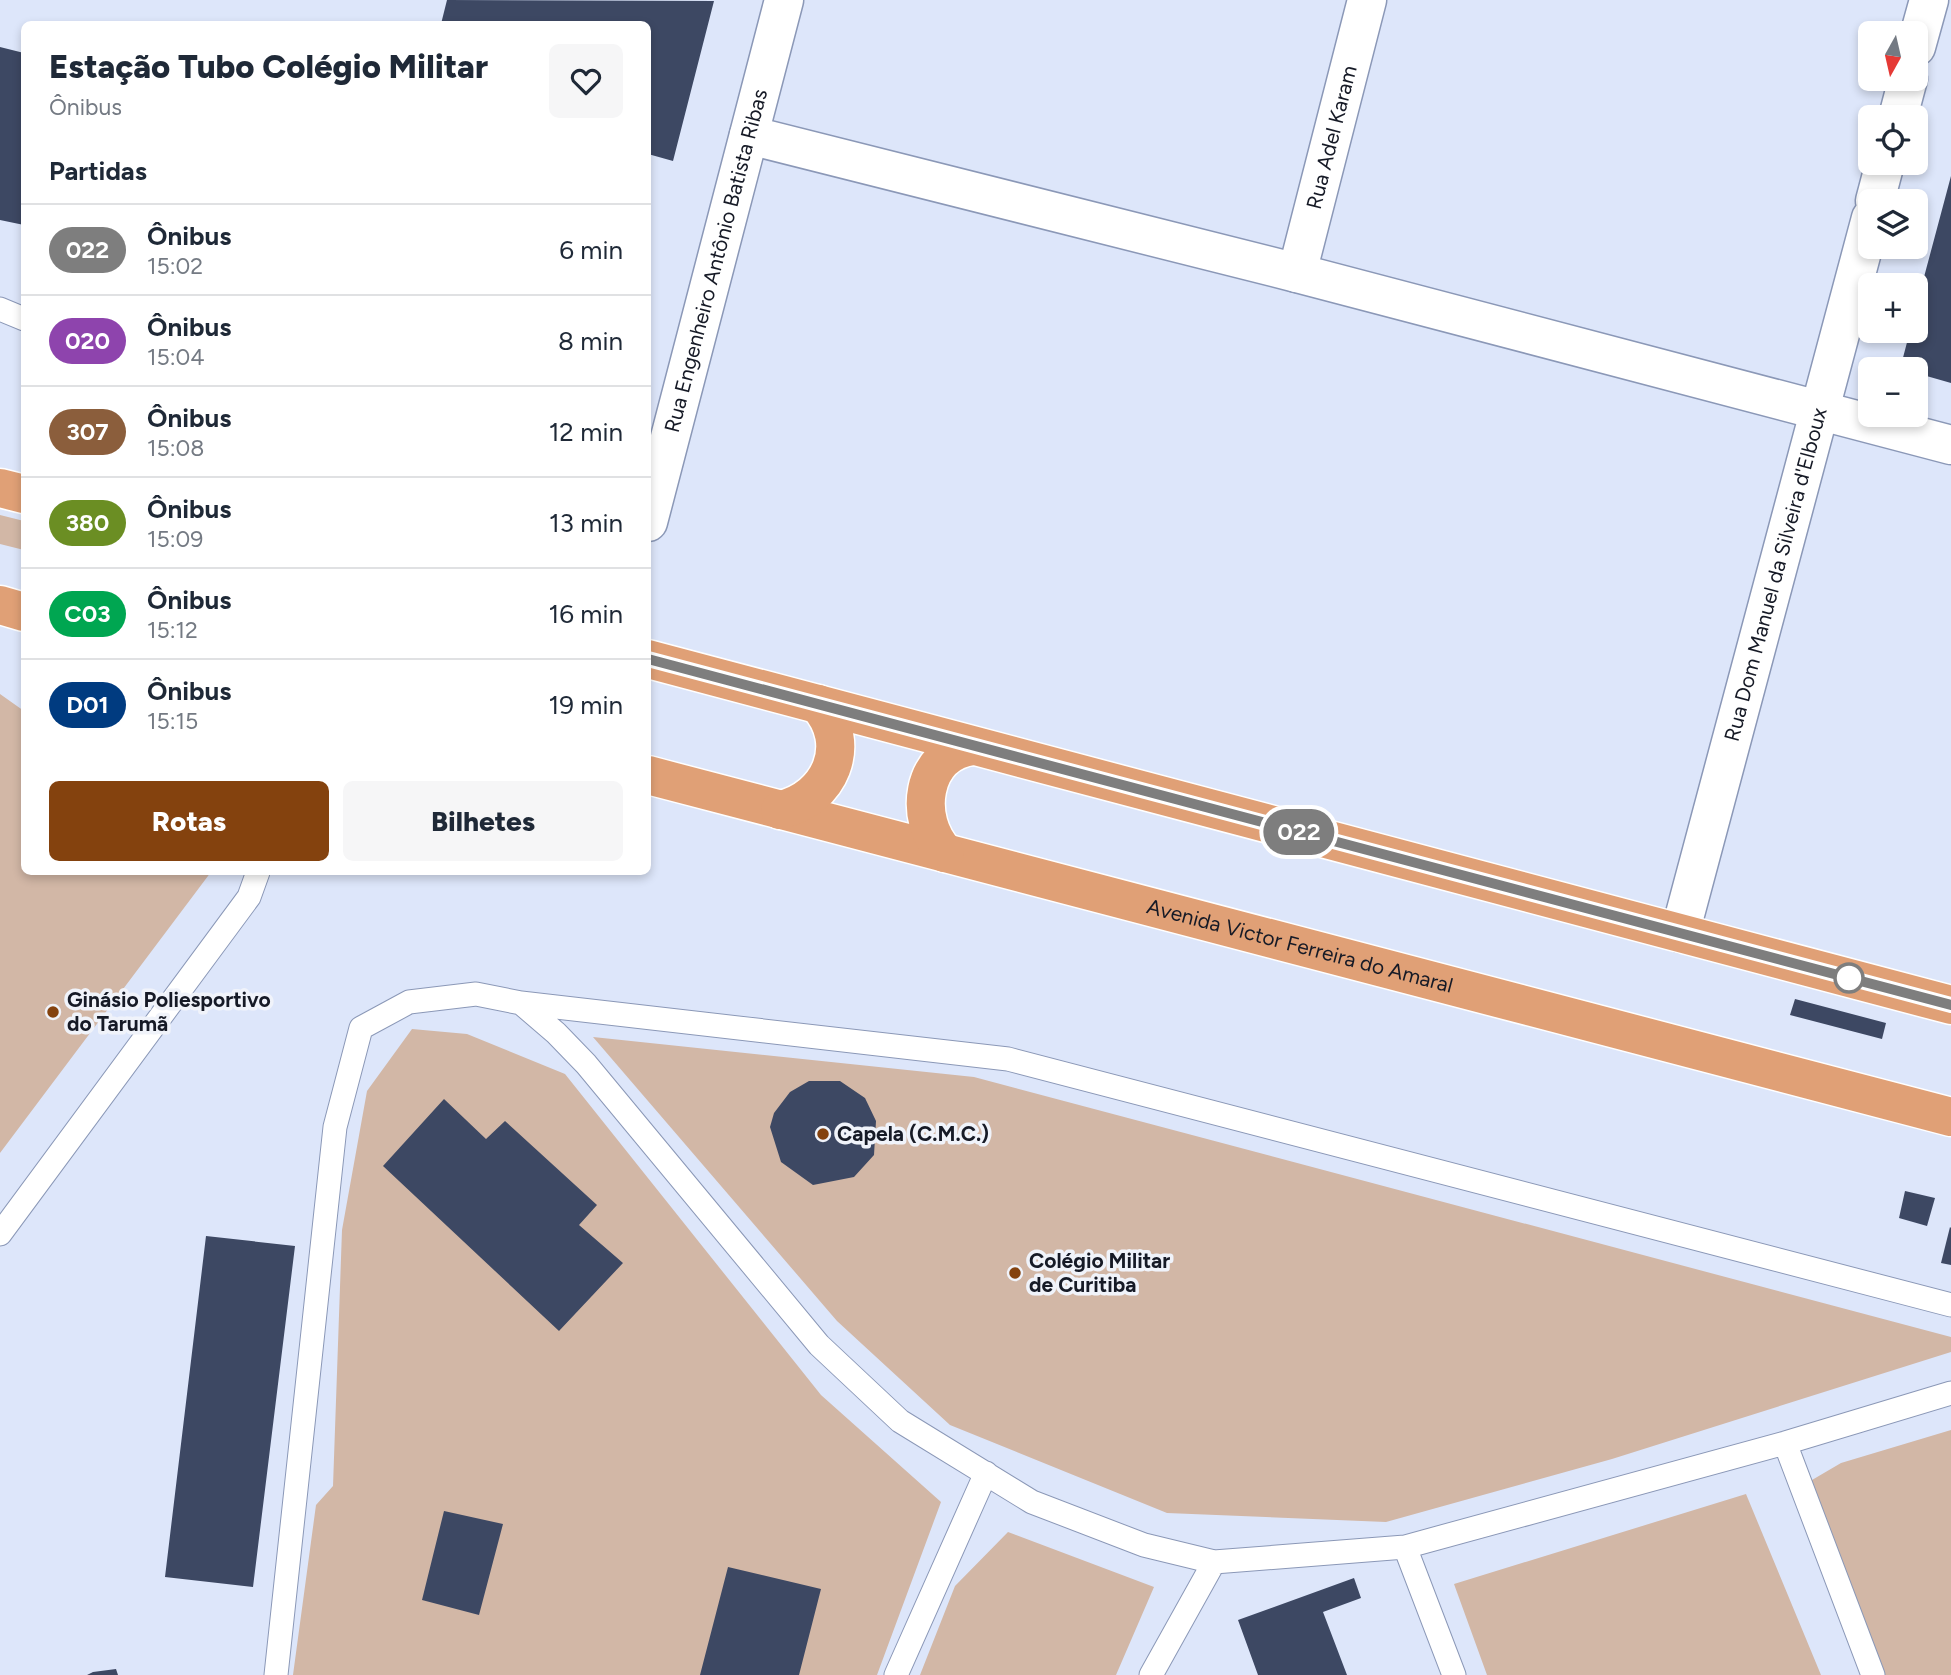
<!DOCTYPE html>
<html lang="pt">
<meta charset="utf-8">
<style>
:root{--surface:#fff;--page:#f6f6f7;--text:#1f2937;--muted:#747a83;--line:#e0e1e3;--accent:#84420e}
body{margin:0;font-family:Figtree,sans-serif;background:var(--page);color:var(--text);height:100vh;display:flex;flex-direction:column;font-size:26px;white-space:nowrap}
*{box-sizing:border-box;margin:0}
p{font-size:23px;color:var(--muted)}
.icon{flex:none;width:38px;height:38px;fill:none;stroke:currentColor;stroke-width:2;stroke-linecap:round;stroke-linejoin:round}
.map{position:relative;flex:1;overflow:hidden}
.side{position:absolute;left:21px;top:21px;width:630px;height:854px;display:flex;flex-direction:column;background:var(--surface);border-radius:10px;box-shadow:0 4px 10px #0003}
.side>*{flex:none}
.badge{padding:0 14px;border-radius:23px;font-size:24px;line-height:46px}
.needle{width:46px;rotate:188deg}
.fabs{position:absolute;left:1858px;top:21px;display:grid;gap:14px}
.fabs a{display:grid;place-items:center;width:70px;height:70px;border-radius:10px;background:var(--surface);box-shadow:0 4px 10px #0003;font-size:35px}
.map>.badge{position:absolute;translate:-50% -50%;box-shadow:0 0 0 4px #fff}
h2{padding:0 28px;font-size:26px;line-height:63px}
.round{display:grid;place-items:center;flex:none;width:74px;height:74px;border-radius:10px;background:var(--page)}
.head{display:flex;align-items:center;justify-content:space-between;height:119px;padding:0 28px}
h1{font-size:33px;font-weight:800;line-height:52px}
.cta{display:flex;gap:14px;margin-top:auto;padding:14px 28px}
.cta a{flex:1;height:80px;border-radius:10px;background:var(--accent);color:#fff;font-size:28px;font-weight:800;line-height:80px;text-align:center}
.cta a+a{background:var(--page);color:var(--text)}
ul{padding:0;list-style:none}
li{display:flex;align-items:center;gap:21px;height:91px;padding:0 28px;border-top:2px solid var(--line)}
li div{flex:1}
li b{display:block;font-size:26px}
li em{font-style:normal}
li .badge{min-width:77px;font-weight:700;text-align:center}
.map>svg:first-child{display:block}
.green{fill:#d2b7a6}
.building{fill:#3d4863}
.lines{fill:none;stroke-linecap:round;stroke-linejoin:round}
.service-casing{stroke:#8b98b7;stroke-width:25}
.minor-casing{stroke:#8b98b7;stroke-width:41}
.tertiary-casing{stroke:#8b98b7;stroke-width:41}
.trunk-casing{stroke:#fff;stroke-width:41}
.service{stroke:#fff;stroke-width:23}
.minor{stroke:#fff;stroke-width:38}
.tertiary{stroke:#fff;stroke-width:38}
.trunk{stroke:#e0a076;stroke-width:38}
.line-casing{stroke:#fff;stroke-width:16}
.line{stroke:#7e7e7e;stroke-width:10}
.stop-dot{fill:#fff;stroke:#7e7e7e;stroke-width:3.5}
.poi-dot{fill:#84420e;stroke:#f0f3fa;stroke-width:2.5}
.labels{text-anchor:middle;stroke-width:7;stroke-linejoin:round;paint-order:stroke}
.street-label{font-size:21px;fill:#161a26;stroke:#f0f3fa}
.poi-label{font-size:21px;font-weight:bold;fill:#161a26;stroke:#f0f3fa;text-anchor:start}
</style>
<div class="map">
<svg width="1951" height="1675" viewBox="0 0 1951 1675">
<rect width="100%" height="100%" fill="#dde6fa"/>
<!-- green -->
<path class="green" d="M0,515L24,521V550L0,544Z
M0,694L24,711V872H211L0,1153Z
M412,1029L467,1034L565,1074L821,1395L941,1502L877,1675H293L316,1505L333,1486L342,1230L367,1091Z
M593,1037L974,1077L1951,1337V1352L1612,1459L1386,1522L1167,1513L950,1425L837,1321Z
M1951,1430V1675H1880L1810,1500L1812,1480L1841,1463Z
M1746,1494L1821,1675H1487L1454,1584Z
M1008,1532L1154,1587L1116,1675H920L955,1586Z"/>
<!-- building -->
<path class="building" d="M447,0L714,1L673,161L648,154V24H441Z
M0,47L24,53V225L0,220Z
M1951,176V383L1916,373V369H1900L1910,331H1916V307Z
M1795,999L1886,1023L1882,1039L1790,1015Z
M809,1081H840L865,1098L876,1121L874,1155L854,1177L813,1185L781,1162L770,1127L774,1113L790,1092Z
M444,1099L486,1139L505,1121L597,1205L579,1225L623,1263L559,1331L383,1166Z
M1905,1191L1935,1198L1927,1226L1899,1218Z
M1950,1227L1951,1228V1265L1941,1263Z
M206,1236L295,1246L253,1587L165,1577Z
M444,1511L503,1524L479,1615L422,1600Z
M728,1567L821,1589L799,1675H700Z
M1354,1578L1361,1598L1323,1612L1347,1675H1258L1238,1620Z
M116,1669L118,1675H87L93,1672Z"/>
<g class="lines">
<!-- service casing -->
<g class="service-casing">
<path id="service" d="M0,309L24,319
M521,1003L1008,1059L1951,1305
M0,1234L249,897L258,872
M1785,1443L1873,1675
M1405,1547L1454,1675
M276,1675L335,1127L361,1028L409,1002L476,994L521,1003L556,1033L586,1064L819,1345L900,1421L1032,1502L1144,1545L1214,1562L1405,1547L1785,1443L1951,1393
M896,1675L986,1473
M1151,1675L1214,1562"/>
</g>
<!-- minor casing -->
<g class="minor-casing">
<g id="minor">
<path d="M1916,47L1929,0"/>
<path d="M1898,117L1908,79"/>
<path d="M749,135L1297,273L1951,445"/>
<path d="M1875,201L1885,163"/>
<path id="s1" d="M1297,273L1367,0"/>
<path id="s2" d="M1680,933L1871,218"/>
</g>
</g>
<!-- tertiary casing -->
<g class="tertiary-casing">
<g id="tertiary">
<path id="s3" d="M648,522L784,0"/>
</g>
</g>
<!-- trunk casing -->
<g class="trunk-casing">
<g id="trunk">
<path d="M0,488L24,494"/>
<path d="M0,605L24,612"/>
<path d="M648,659L1951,1005"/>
<path id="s4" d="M648,775L1951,1117"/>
<path d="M780,810C830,799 854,744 818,704"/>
<path d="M945,853C913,820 920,753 973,746"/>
</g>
</g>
<!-- service -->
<use href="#service" class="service"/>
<!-- minor -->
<use href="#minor" class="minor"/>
<!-- tertiary -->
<use href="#tertiary" class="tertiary"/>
<!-- trunk -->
<use href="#trunk" class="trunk"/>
</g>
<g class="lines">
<!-- line casing -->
<g class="line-casing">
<path id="line" d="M648,659L1951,1005"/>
</g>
<!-- line -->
<use href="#line" class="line"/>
</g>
<!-- markers -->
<circle class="stop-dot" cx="1849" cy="978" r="14"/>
<g class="poi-dot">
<circle cx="53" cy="1012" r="7"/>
<circle cx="823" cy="1134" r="7"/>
<circle cx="1015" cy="1273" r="7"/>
</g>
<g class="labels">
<!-- street labels -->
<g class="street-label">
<text dy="7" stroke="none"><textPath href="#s1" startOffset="140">Rua Adel Karam</textPath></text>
<text dy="7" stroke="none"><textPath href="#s3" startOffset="270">Rua Engenheiro Antônio Batista Ribas</textPath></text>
<text dy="7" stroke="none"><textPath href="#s2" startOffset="371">Rua Dom Manuel da Silveira d'Elboux</textPath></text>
<text dy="7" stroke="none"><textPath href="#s4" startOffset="674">Avenida Victor Ferreira do Amaral</textPath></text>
</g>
<!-- poi labels -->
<g class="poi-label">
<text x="67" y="1007">Ginásio Poliesportivo<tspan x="67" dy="24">do Tarumã</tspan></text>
<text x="837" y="1141">Capela (C.M.C.)</text>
<text x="1029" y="1268">Colégio Militar<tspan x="1029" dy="24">de Curitiba</tspan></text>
</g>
</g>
</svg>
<div class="fabs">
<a><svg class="needle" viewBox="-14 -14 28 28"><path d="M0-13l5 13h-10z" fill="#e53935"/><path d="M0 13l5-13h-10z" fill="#747a83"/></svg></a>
<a><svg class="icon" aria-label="locate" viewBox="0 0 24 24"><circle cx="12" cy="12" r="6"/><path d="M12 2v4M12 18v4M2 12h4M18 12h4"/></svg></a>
<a><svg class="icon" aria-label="layers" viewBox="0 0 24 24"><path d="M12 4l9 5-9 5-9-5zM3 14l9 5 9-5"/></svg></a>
<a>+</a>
<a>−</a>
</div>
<b class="badge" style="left:1299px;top:832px;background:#7e7e7e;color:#fff">022</b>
<section class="side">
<div class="head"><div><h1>Estação Tubo Colégio Militar</h1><p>Ônibus</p></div><a class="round"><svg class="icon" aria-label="heart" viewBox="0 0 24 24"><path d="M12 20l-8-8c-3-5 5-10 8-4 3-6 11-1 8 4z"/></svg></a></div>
<h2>Partidas</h2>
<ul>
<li><span class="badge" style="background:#7e7e7e;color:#fff">022</span><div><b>Ônibus</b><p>15:02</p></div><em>6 min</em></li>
<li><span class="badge" style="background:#8e44ad;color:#fff">020</span><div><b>Ônibus</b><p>15:04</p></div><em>8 min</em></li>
<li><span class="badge" style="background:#8b5e3c;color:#fff">307</span><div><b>Ônibus</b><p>15:08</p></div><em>12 min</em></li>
<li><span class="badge" style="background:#6b8e23;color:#fff">380</span><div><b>Ônibus</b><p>15:09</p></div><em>13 min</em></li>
<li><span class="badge" style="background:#00a651;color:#fff">C03</span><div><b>Ônibus</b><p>15:12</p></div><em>16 min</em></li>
<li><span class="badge" style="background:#003b80;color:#fff">D01</span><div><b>Ônibus</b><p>15:15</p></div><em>19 min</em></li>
</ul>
<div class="cta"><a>Rotas</a><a>Bilhetes</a></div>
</section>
</div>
